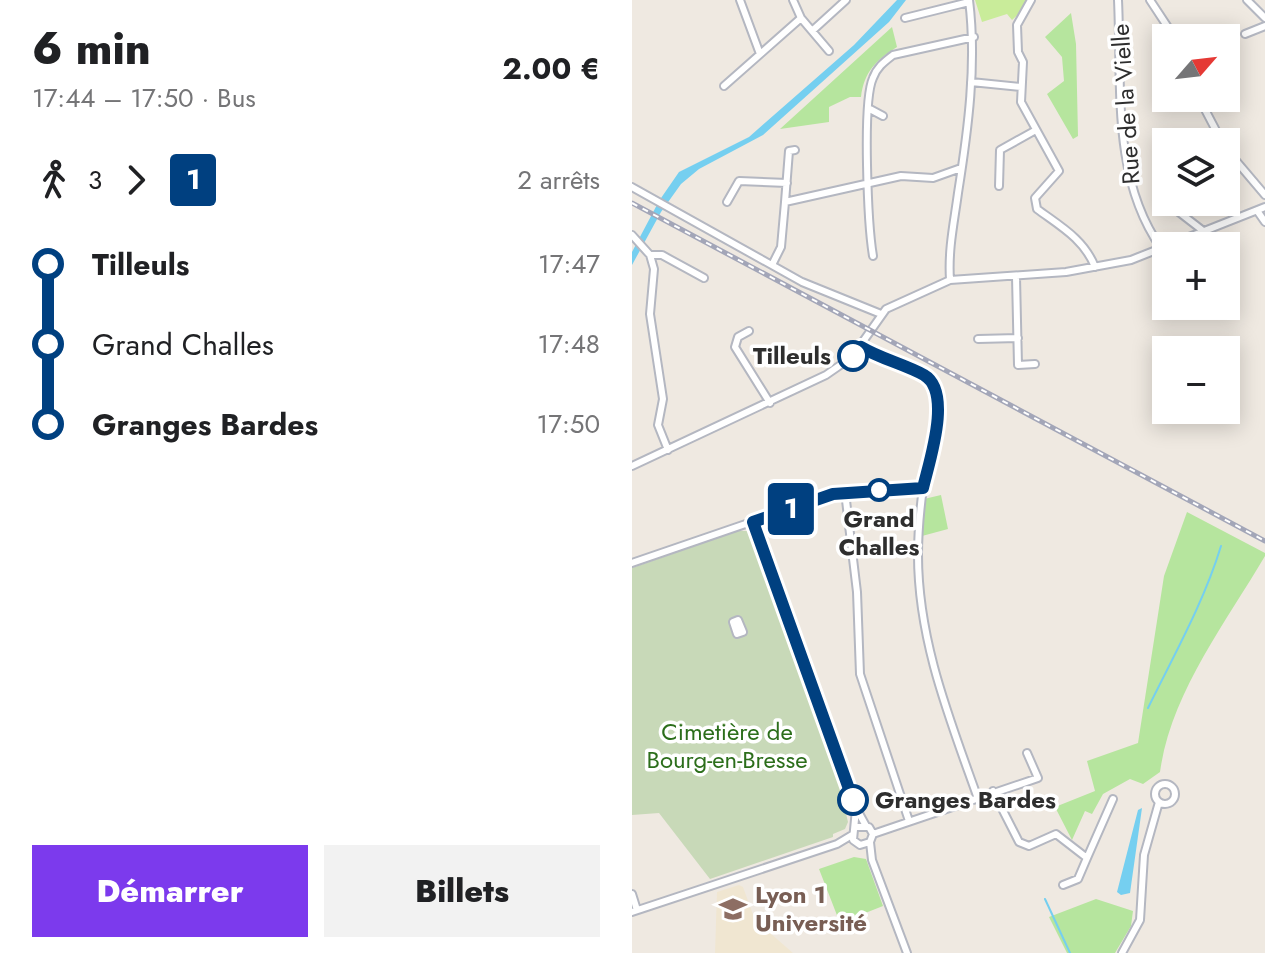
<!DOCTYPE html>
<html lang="fr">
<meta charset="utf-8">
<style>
:root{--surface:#fff;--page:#f2f2f2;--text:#202124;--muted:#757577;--accent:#7c3aed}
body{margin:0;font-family:Jost,sans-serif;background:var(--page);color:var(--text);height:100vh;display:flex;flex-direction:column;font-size:30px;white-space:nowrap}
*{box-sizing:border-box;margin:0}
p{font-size:26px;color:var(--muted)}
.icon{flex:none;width:44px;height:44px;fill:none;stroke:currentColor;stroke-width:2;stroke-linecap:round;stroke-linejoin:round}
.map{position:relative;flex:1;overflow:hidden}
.panel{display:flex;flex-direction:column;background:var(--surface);width:632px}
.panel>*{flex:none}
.badge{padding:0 16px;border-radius:6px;font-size:28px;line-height:52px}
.needle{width:52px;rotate:62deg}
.buttons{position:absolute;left:520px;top:24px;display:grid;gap:16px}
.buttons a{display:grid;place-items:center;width:88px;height:88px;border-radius:0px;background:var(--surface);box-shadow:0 4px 20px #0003;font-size:40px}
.map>.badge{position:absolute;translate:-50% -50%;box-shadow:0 0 0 4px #fff}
.legs{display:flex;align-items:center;gap:12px;height:88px;padding:0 32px;font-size:26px}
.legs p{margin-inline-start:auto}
.head{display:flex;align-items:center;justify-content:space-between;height:136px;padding:0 32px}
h1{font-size:44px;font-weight:800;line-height:60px}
.button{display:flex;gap:16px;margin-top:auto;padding:16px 32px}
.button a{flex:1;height:92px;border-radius:0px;background:var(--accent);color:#fff;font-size:32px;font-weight:800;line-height:92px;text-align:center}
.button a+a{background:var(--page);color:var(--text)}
ul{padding:0 32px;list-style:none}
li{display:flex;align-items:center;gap:28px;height:80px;font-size:30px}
li i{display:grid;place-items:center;width:12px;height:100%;margin:0 10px;background:currentColor}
li i::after{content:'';width:20px;height:20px;margin:-10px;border:6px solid;border-radius:50%;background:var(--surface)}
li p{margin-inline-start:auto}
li:first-child i{background:linear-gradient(#0000 50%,currentColor 0)}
li:last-child i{background:linear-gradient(currentColor 50%,#0000 0)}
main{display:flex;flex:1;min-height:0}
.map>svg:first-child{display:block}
.education{fill:#f0e6d1}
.green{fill:#b6e59e}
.cemetery{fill:#c8d9b8}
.pitch{fill:#c9ec9a}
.water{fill:#75cff0}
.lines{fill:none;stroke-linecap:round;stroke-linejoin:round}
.stream{stroke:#75cff0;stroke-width:2}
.street-casing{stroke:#b4b7c1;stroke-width:10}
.street{stroke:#fff;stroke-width:6}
.rail-casing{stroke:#a3a6b8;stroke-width:5}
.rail{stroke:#fff;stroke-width:2;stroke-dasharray:6;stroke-linecap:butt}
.line-1-casing{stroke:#fff;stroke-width:18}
.line-1{stroke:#004080;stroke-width:12}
.stop-1-dot{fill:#fff;stroke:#004080;stroke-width:4}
.labels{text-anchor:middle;stroke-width:7;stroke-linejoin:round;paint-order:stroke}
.street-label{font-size:24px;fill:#2e2e2e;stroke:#fff}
.stop-label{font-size:24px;font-weight:bold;fill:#2e2e2e;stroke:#fff;text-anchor:end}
.park-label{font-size:24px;fill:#2c6e1b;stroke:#fff}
.education-label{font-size:24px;font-weight:bold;fill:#785e54;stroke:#fff;text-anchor:start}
</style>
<main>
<section class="panel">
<div class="head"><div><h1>6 min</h1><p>17:44 – 17:50 · Bus</p></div><b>2.00 €</b></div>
<div class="legs"><svg class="icon" aria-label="walk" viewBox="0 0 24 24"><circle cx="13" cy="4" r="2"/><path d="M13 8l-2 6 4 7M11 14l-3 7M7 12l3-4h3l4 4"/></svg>3<svg class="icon" aria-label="forward" viewBox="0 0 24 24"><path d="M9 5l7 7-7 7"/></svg><b class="badge" style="background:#004080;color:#fff">1</b><p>2 arrêts</p></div>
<ul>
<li><i style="color:#004080"></i><b>Tilleuls</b><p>17:47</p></li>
<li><i style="color:#004080"></i><span>Grand Challes</span><p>17:48</p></li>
<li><i style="color:#004080"></i><b>Granges Bardes</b><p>17:50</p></li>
</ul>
<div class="button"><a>Démarrer</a><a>Billets</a></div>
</section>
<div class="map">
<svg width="633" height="953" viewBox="0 0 633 953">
<rect width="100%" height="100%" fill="#efe9e1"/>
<!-- education -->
<path class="education" d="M107,885L111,887L123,920L161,953H83L85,892Z"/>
<!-- green -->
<path class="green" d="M439,13L444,44L446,136L441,139L415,94L432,81L430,57L413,37Z
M260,27L265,47C244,60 232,72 229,97H218L197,107V122L148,129Z
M309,495L316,529L290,536L292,499Z
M555,512L633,553V556C593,624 539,693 528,772L511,784L498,779L471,794L460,814L453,811L440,840L423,807L463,791L455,761L506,743L532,576Z
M222,857L234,859L251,906L208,923L187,869Z
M464,899L501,911L499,926L483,953H435L417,917Z"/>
<!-- cemetery -->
<path class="cemetery" d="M105,531H115L121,539L212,791L209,793L216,822L213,829L201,834V837L78,879L27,813L0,815V568Z"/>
<!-- pitch -->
<path class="pitch" d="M343,0H395L393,8L380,20L375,14L350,22Z"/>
<!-- water -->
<path class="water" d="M265,0H274L257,22L131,135L67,169L49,184L29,212L0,265V252L27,201L47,172L117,137L222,45Z
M510,808L498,893L489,895L485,892L506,810Z"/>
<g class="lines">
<!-- stream -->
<path class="stream" d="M516,708C542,655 572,602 589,546
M413,899L438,953"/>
<!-- street casing -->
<g class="street-casing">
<path id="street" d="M108,0L128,54
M161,0L169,18L197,51
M399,0L385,25L386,52L391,62L389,102L427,171L403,198L405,209C428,226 452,239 463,267
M486,0C490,84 479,177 529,248
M518,0L543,38
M615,0L633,18
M273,18L337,2
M180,31L214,0
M613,34L633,26
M339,82L389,87
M92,86L169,18
M567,98L590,142
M236,108L251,116
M594,149L633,195
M367,186L368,150L404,130
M0,187L170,282L249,314
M95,202L107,181L155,183
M153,202L157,151L163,150
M539,206L570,230
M626,212L633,222
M0,235L18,255L22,269L18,314L31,399L26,425L36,450
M18,255H30L72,278
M241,256C236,226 230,102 241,78C245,67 252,62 261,55L342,37
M140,265L149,247L153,202L269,176L301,178L329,168
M384,277L386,365L403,364
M318,280C316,249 322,223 326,193C336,130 345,63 337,0
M117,331L106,337L103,347L138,403
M346,339L386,338
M229,347C250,360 298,367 305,393C314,422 295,459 291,488C288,510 286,533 286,555C286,640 317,717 345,796
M0,466L194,375L220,357L254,309L318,280L434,272L499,260L633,207
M213,492L225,592L228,674L277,821
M121,522L223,806L234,826
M0,563L201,494L291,488
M106,620L111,632L105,634L101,622Z
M523 794a10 10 0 1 1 20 0a10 10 0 1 1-20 0Z
M361,791L387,842L397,846L424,834L455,858L481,799
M224,809L221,840L228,845L238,842L241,834L237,827H224
M241,834L406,778L395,753
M238,842L240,860L275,953
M431,885L446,879L455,858
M0,894L5,910
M0,912L205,844L220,835
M490,953L508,920L512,855L527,802"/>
</g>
<!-- street -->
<use href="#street" class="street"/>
<!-- rail casing -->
<g class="rail-casing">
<path id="rail" d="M0,203L633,541"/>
</g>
<!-- rail -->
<use href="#rail" class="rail"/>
</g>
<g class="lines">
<!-- line-1 casing -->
<g class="line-1-casing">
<path id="line-1" d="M221,800L121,522L201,494L291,488C297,462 321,392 292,375C272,364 249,359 229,347L221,356"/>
</g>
<!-- line-1 -->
<use href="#line-1" class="line-1"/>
</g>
<!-- icons -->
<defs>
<g id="university-bare" transform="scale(2.16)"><path d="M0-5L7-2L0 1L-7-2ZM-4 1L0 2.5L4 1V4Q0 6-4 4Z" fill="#8d6e63" stroke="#fff" stroke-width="2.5" paint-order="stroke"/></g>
</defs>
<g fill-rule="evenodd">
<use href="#university-bare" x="101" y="909"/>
</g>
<!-- markers -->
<g class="stop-1-dot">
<circle cx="221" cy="356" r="14"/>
<circle cx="247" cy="490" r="10"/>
<circle cx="221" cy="800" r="14"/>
</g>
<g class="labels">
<!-- street labels -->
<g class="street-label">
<text transform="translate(494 104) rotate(-94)" y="8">Rue de la Vielle</text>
</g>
<!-- stop labels -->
<g class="stop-label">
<text x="199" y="364">Tilleuls</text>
<text x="247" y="527" text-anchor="middle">Grand<tspan x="247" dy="28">Challes</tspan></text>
<text x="243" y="808" text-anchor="start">Granges Bardes</text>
</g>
<!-- park labels -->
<g class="park-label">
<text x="95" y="740">Cimetière de<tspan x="95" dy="28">Bourg-en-Bresse</tspan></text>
</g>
<!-- education labels -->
<g class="education-label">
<text x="123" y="903">Lyon 1<tspan x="123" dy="28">Université</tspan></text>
</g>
</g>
</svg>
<div class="buttons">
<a><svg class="needle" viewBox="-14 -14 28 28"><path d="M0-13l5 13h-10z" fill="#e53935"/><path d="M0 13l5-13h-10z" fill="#757577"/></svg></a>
<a><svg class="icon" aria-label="layers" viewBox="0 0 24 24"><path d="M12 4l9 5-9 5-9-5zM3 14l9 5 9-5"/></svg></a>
<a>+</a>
<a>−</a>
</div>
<b class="badge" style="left:159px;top:509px;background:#004080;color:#fff">1</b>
</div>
</main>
